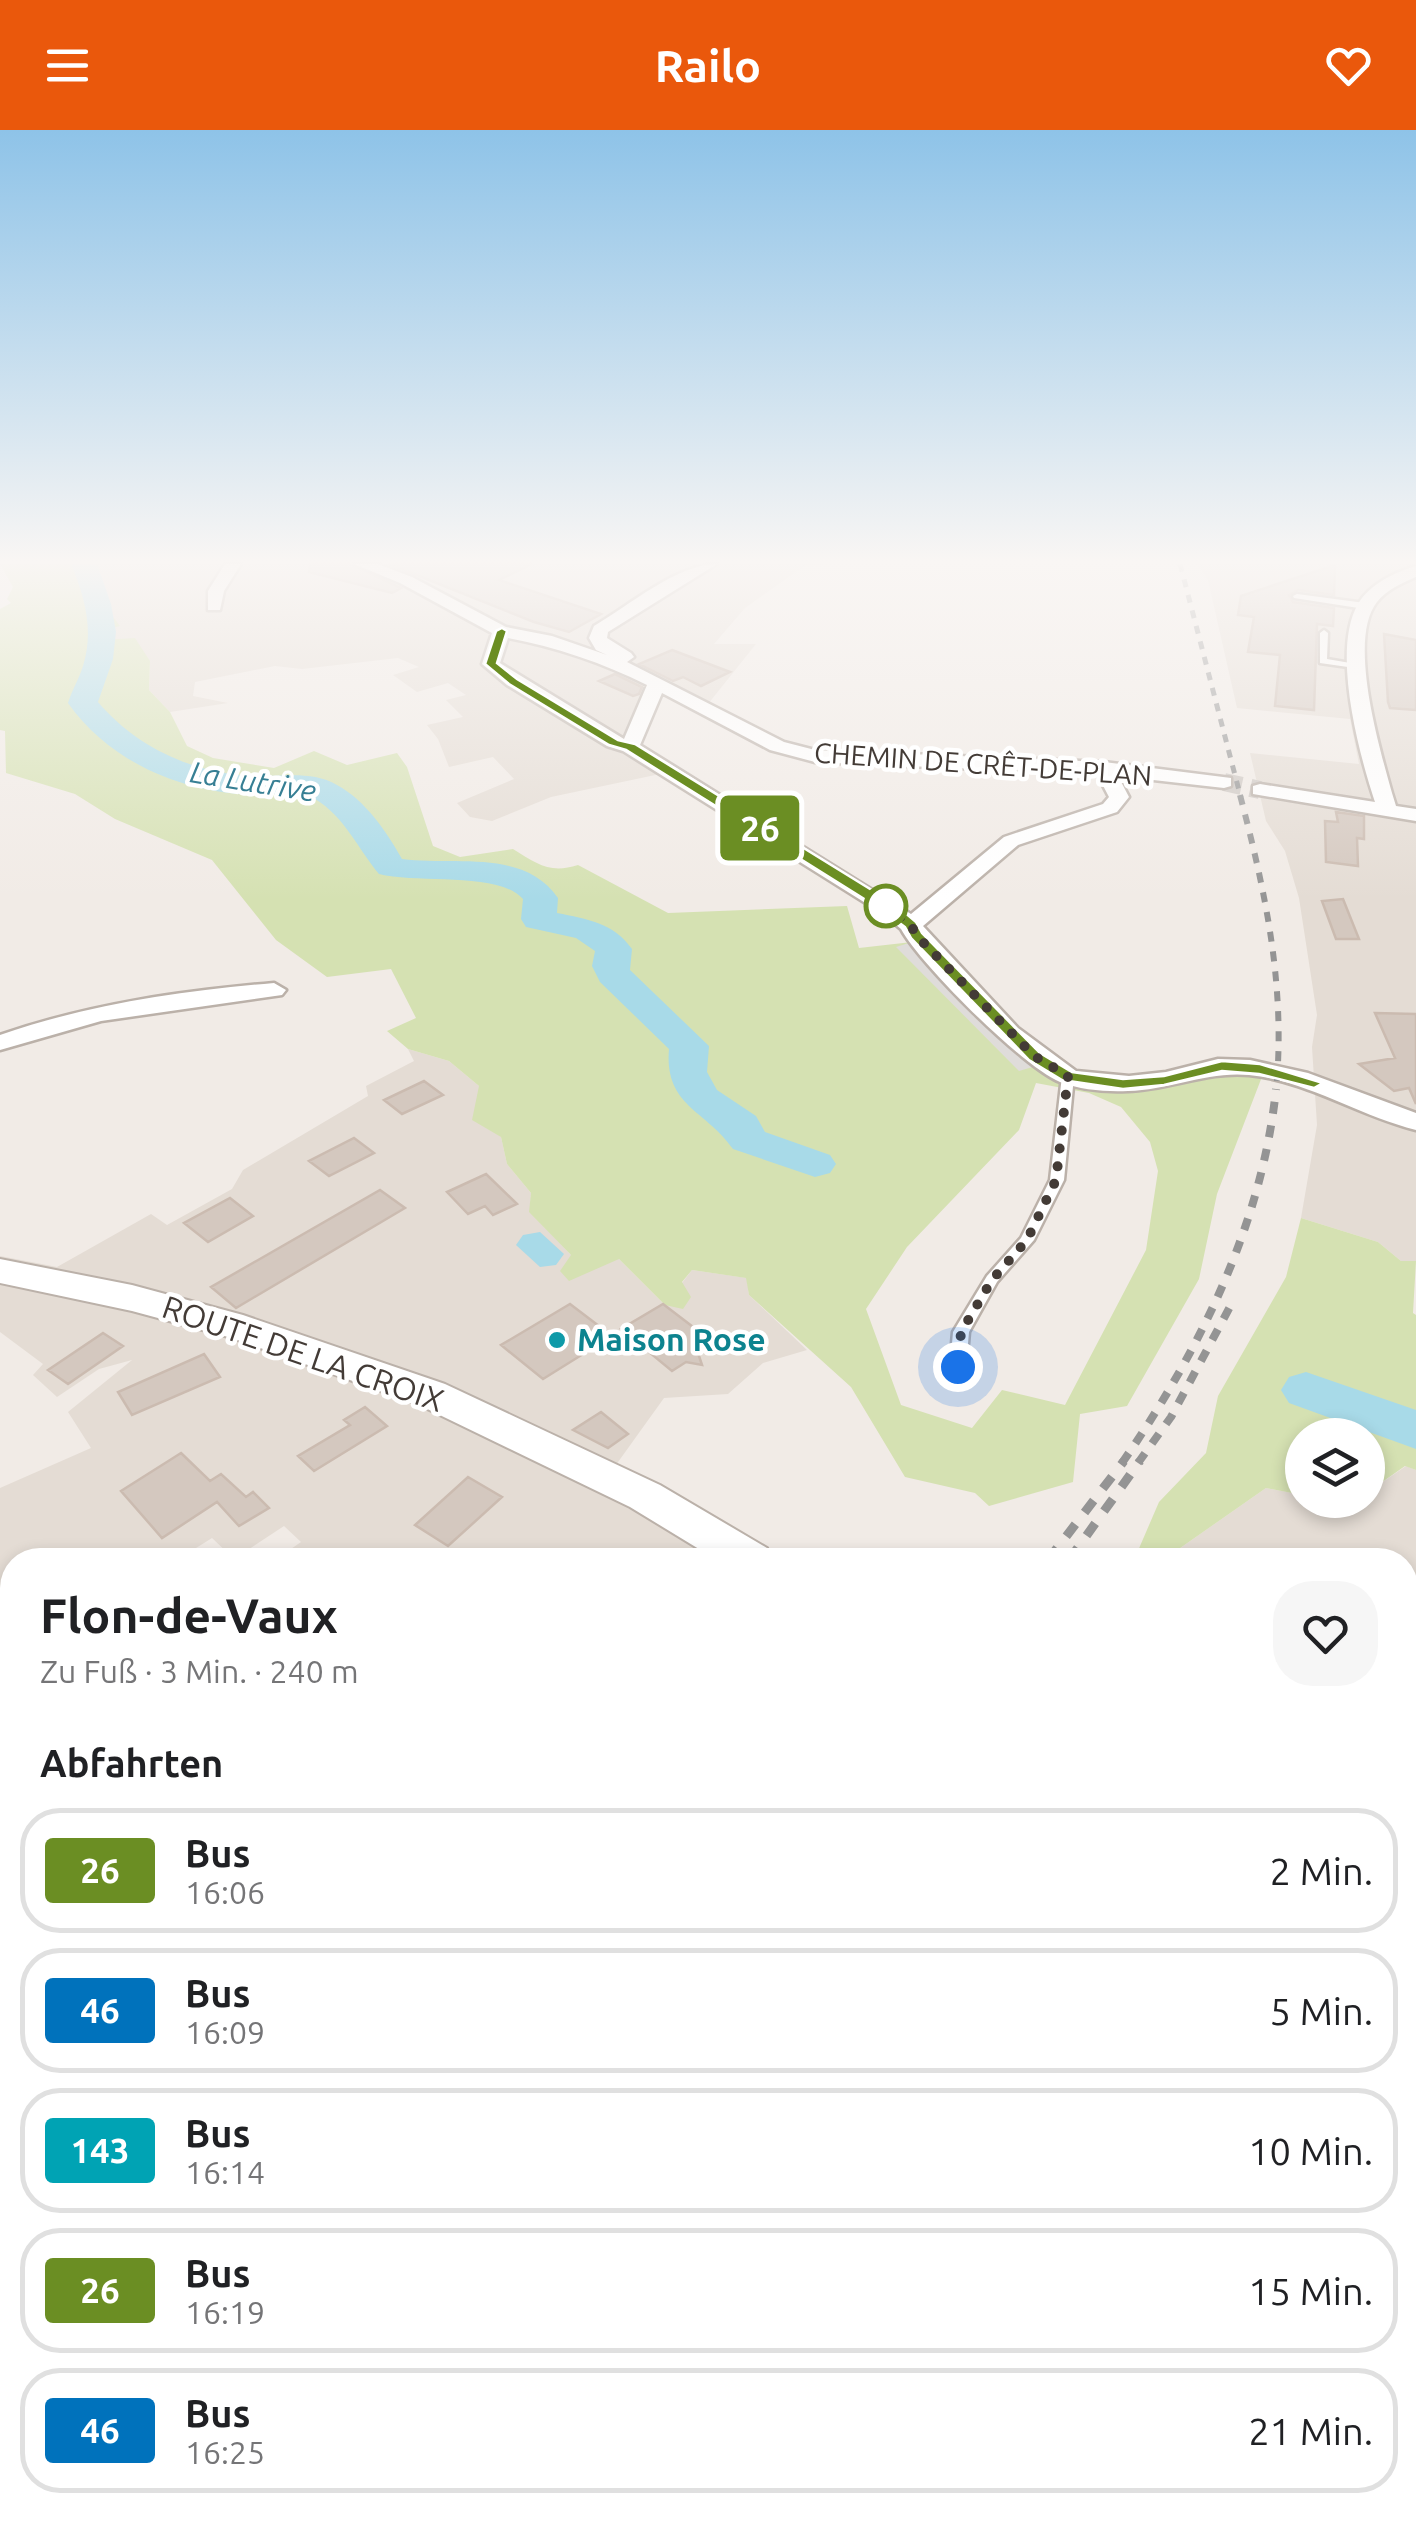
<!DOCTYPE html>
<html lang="de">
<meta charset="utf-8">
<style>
:root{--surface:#fff;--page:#f6f6f6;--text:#202124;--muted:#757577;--line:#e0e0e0;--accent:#ea580c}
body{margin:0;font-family:Ubuntu,sans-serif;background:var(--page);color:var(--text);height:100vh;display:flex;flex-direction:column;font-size:38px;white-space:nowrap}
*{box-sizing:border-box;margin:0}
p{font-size:32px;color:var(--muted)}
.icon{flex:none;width:55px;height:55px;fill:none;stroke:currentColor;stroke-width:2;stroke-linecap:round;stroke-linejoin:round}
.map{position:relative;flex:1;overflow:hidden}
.sheet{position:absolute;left:0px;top:1418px;width:1418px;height:982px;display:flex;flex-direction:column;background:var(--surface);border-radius:40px 40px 0 0;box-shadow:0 5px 15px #0003}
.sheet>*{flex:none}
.badge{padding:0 20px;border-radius:8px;font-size:35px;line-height:65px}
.buttons{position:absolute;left:1285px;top:1288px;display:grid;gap:20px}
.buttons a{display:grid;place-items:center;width:100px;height:100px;border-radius:50%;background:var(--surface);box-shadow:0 5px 15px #0003;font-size:50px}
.you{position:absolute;width:50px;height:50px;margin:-25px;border:8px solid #fff;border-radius:50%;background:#1a73e8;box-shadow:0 0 0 15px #1a73e833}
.map>.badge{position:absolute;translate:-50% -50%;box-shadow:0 0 0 5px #fff}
h2{padding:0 40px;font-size:38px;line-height:90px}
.round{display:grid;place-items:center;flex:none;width:105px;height:105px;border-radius:40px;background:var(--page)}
.headline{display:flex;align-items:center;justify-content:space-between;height:170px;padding:0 40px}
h1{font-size:48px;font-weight:700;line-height:75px}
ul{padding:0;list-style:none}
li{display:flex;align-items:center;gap:30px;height:125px;margin:0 20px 15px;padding:0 20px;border:5px solid var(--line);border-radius:40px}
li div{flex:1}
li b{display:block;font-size:38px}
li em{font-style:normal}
li .badge{min-width:110px;font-weight:700;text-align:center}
header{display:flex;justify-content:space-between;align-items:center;height:130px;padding:0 40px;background:var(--accent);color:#fff;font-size:45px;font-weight:700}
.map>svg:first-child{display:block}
.residential{fill:#e4dcd4}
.green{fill:#d5e1b2;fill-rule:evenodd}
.parking{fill:#dfdcda}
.water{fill:#a8dae8}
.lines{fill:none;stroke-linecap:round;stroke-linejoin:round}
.river{fill:#a8dae8;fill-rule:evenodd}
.building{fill:#d4c8bf;stroke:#cbbbb0;stroke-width:2.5}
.minor-tunnel{stroke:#cec8c3;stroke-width:18;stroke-dasharray:18 9;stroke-linecap:butt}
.service-casing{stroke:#bbb1a9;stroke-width:5}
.minor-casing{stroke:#bbb1a9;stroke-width:5}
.tertiary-casing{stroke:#bbb1a9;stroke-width:4}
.service{fill:#fff;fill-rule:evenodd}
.minor{fill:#fff;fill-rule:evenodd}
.tertiary{fill:#fff;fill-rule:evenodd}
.rail-far4{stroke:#949494;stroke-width:5;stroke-dasharray:8 8;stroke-linecap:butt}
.rail-far3{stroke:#949494;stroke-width:6;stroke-dasharray:10 10;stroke-linecap:butt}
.rail-far2{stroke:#949494;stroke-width:8;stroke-dasharray:12 12;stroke-linecap:butt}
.rail-far1{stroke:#949494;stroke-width:9;stroke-dasharray:15 15;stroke-linecap:butt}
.rail{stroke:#949494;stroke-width:11;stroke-dasharray:19 19;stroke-linecap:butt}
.line{fill:#6b8e23;stroke:#fff;stroke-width:2.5}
.walk{stroke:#433b36;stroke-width:10;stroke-dasharray:0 18}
.stop-dot{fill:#fff;stroke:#6b8e23;stroke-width:5}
.culture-dot{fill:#0f9aa8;stroke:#fff;stroke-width:4}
.labels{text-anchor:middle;stroke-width:9;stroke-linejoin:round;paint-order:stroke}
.far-street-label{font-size:28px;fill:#433b36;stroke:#fff}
.far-water-label{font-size:30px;font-style:italic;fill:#377f94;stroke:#fff}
.culture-label{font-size:32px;font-weight:bold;fill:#0d838f;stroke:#fff;text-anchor:start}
.street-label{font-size:32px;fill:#433b36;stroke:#fff}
</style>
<header><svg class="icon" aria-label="menu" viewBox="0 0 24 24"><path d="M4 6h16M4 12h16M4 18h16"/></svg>Railo<svg class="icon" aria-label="heart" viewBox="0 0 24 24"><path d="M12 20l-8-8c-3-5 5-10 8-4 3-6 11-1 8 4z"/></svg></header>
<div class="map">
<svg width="1416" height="2399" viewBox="0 0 1416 2399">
<rect width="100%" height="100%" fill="#f1ebe6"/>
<!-- residential -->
<path class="residential" d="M75,434H838L804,436L745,478L714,514H756L704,579L663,559L649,583L642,616L679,640L551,667L492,691L470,687L457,673L514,649L493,627L449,637L438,609L427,595L463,587L446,570L466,565L448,553L417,562L393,545L419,537L398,528L302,539L275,536L195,552L193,566L228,573L170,582L149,560L150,531L103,510L100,501L119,495L94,490V460Z
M1197,434H1416V1131H1401L1378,1112L1301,1088L1317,995L1312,917L1317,885L1299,768L1285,721L1266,691L1250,623L1359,634L1350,589L1237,578L1208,450Z
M408,919L449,931L479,956L501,1007L507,1034L531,1063L530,1082L571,1125L619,1129L665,1175L692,1140L747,1148L749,1165L807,1220L763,1233L728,1264L664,1268L608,1346L752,1430H275L301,1412L284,1396L234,1429L212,1408L177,1430H12V1694L0,1697V1358L91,1318L68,1282L132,1230L99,1239L57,1267L33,1245L43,1234L0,1202V1126L57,1137L151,1084L167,1095L232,1059L243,1040L368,966L366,956L414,931Z
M1406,1336L1416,1340V2299L1405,2292V1430H1163L1266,1358L1302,1365V1370L1348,1375L1368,1370V1362Z
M903,2388H964L973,2393L976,2388H1046L1062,2399H901Z"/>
<!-- green -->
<path class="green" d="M0,434H75L94,460V490L114,488L120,496L100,501L103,510L135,508L150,531L149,560L170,582L187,616L213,628L274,638L314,621L347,635L397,623L407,637L433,716L460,727L513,719C537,734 550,744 578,735L668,783L847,776L859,818L912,812L1068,946L1123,954L1222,936L1263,944L1217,1064L1199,1149L1127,1276L1080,1284L1073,1352L989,1376L975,1363L905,1347L851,1257L749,1165L746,1148L692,1140L682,1152L691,1167L683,1179L665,1175L619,1129L569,1151L560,1141L571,1125L529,1082L531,1063L507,1034L501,1007L472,990L479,956L449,931L408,919L387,901L416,888L391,839L327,847L276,810L212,730L115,689L75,664L6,643L5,601L0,600V479L11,473L7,469L13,457ZM1036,953L1089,963L1121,977L1150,1012L1158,1041L1146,1120L1065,1275L1002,1260L972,1298L901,1275L866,1179L907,1117L1019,1000Z
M1301,1088L1378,1112L1401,1131H1416L1413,1183L1416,1185V1340L1405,1336L1368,1362V1305H1302V1365L1266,1358L1163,1430H1134L1159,1372L1206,1323L1218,1266L1286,1147Z"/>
<!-- parking -->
<path class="parking" d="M912,812L1036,936L1019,941L896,817Z"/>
<!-- water -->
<path class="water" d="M540,1102L564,1124L556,1135L540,1137L516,1115L523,1105Z"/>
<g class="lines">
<!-- river -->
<path class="river" d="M71,434H97L111,474L116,502L113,529L98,572C137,618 193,643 253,646C281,647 312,640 337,655C365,670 387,702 402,729C454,736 524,718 558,768L557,783C587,789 614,793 632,819L630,840L709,916L707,942L717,960L756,986L765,1002L830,1025L836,1034L830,1043L815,1047L733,1019C706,980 664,976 669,919L600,852L592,836L595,821L576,808L526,797L521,789L523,769C498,741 418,754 379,744C358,719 345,687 315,669C299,659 273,665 255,665C184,663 110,633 68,573C72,560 79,549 83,536C94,501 85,467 71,434Z
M1306,1242L1416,1280V1319L1289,1273L1281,1260L1289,1247Z"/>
</g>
<!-- building -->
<path class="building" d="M310,434H350L401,458L392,463L309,442Z
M389,434H532L499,450L601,484L569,502L534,492Z
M1335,435L1334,465L1298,460L1289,465L1293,472L1334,478L1333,496L1317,494L1314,580L1275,576L1280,525L1248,522L1254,487L1238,485L1241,466Z
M1384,504L1416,510V580L1390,578L1388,572Z
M672,520L730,542L701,556L683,547L673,551L639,534Z
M615,544L642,557L639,564L633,566L599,551Z
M1336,682L1364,686V709L1357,708L1358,736L1326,732L1325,691L1338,692Z
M1343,769L1359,809H1336L1322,771Z
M1375,883L1416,884V974L1409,958L1394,961L1359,934L1395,928Z
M424,951L443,965L402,984L384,970Z
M354,1008L374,1023L329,1046L309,1031Z
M486,1044L517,1074L493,1085L485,1076L468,1084L447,1062Z
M380,1060L405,1078L236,1178L211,1157Z
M230,1068L253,1086L208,1112L184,1093Z
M570,1174L612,1206L543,1249L501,1215Z
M663,1174L714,1213L698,1223L702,1235L686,1232L672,1241L621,1199Z
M103,1203L123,1216L68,1254L48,1240Z
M204,1224L220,1247L132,1285L118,1262Z
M365,1277L387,1296L314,1341L298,1326L350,1295L344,1290Z
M601,1282L628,1304L608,1318L573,1300Z
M181,1323L210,1351L221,1344L246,1367L253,1362L269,1378L239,1396L217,1372L162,1408L121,1361Z
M468,1347L502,1367L448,1416L415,1395Z"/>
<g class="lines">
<!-- minor-tunnel -->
<path class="minor-tunnel" d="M1224,652L1260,660"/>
<!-- service casing -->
<g class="service-casing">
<path id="service" d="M1297,464L1365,473L1369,476L1365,479L1294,468L1293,466Z
M1324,500L1328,503L1327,529L1362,535V539L1320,533V503Z
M1068,942L1074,946L1064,1050L1034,1110L997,1152L969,1202L966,1237L958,1242L953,1241L950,1237L953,1202L987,1146L1021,1108L1050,1050L1062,946Z"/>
</g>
<!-- minor casing -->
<g class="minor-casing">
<path id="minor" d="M225,434H241L224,461L220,480H208V461Z
M354,434H378L412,447L506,497L552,506L607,525L596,520L589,508L594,496C630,475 677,434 717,434L608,502L607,508L631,523L634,527L627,532L784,612L815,620L1104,632L1231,648V656L1224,658L1118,646L1129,667L1117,682L1018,715L923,796L1018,898L1076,941L1129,946L1166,942L1218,929L1250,930L1308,943L1416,983V1000C1359,986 1308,951 1249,945C1207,941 1170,960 1128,961C1106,962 1081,960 1060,952C1024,938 919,833 901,799L883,784L623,621L607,616L507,555L482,534L492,503L400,453ZM508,508C556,517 603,533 647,555L624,609L500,533ZM662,563L770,620L815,632L1097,644L1109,667L1103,674L1004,707L911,784L640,615Z
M1416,436V447C1402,453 1386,460 1377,472C1347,509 1380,620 1392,663L1396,676L1416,679V691L1253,664V656L1260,654L1375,672C1359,624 1331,520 1358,474C1370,454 1395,442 1416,436Z
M274,853L286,860L282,865L101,891L0,920V905C89,874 181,861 274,853Z
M12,1661V1696L0,1700V1665Z"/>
</g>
<!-- tertiary casing -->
<g class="tertiary-casing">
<path id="tertiary" d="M0,1129L132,1155L243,1185L445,1254L660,1355L767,1418L773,1430H717L630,1377L417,1274L232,1208L132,1181L0,1153Z
M1405,1974L1416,1979V2043L1405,2039Z
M796,2388H860L861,2399H797Z"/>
</g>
<!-- service -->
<use href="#service" class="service"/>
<!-- minor -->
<use href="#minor" class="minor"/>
<!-- tertiary -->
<use href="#tertiary" class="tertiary"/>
<!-- rail-far4 -->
<path class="rail-far4" d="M1180,434L1241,668"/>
<!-- rail-far3 -->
<path class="rail-far3" d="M1240,665C1266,764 1286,858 1276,961"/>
<!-- rail-far2 -->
<path class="rail-far2" d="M1122,1333C1199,1222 1262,1095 1276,959
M1138,1333L1171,1287L1232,1173"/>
<!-- rail-far1 -->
<path class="rail-far1" d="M1048,1430L1124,1331
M1069,1430L1140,1331"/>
<!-- rail -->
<path class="rail" d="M0,2243L12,2234
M0,2270L12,2261"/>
</g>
<!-- sky -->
<linearGradient id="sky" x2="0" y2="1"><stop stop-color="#8ec3e8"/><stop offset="0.56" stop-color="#f9f6f4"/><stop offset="1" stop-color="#f9f6f4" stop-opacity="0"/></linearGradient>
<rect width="1416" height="770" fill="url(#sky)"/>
<!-- line -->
<path class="line" d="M502,498L507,501L497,533L517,549L618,610L635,614L896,775L916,792L922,803L1040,923L1072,942L1123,949L1164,946L1222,931L1260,934L1323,953L1314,958L1259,944L1222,941L1164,955L1123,959L1062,950L1029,930L911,808L905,797L885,782L626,620L609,615L509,554L485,534L496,501Z"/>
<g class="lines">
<!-- walk -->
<path class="walk" d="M886,776L911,795L916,805L1034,926L1068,946L1056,1050L1027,1110L992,1150L961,1202L958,1237"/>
</g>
<!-- markers -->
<circle class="stop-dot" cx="886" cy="776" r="20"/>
<circle class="culture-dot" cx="557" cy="1210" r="10"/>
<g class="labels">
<!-- far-street labels -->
<g class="far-street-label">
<text transform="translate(983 634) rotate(4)" y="10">CHEMIN DE CRÊT-DE-PLAN</text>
</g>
<!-- far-water labels -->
<g class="far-water-label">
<text transform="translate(253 652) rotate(9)" y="10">La Lutrive</text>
</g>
<!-- culture labels -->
<g class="culture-label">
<text x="577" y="1221">Maison Rose</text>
</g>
<!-- street labels -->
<g class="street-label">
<text transform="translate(303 1224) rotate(19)" y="11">ROUTE DE LA CROIX</text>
</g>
</g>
</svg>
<div class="buttons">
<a><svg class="icon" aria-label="layers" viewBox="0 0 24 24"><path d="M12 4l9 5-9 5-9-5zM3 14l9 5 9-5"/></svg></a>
</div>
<div class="you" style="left:958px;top:1237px"></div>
<b class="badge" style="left:760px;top:698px;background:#6b8e23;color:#fff">26</b>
<section class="sheet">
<div class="headline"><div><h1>Flon-de-Vaux</h1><p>Zu Fuß · 3 Min. · 240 m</p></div><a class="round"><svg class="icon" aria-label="heart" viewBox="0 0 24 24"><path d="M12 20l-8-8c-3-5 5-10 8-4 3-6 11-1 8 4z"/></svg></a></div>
<h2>Abfahrten</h2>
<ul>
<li><span class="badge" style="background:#6b8e23;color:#fff">26</span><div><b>Bus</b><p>16:06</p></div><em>2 Min.</em></li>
<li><span class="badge" style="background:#0072bc;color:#fff">46</span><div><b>Bus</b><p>16:09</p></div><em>5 Min.</em></li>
<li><span class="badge" style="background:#00a3b4;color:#fff">143</span><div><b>Bus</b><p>16:14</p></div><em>10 Min.</em></li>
<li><span class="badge" style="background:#6b8e23;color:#fff">26</span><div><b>Bus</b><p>16:19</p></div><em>15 Min.</em></li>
<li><span class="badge" style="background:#0072bc;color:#fff">46</span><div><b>Bus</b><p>16:25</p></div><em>21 Min.</em></li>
</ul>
</section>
</div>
